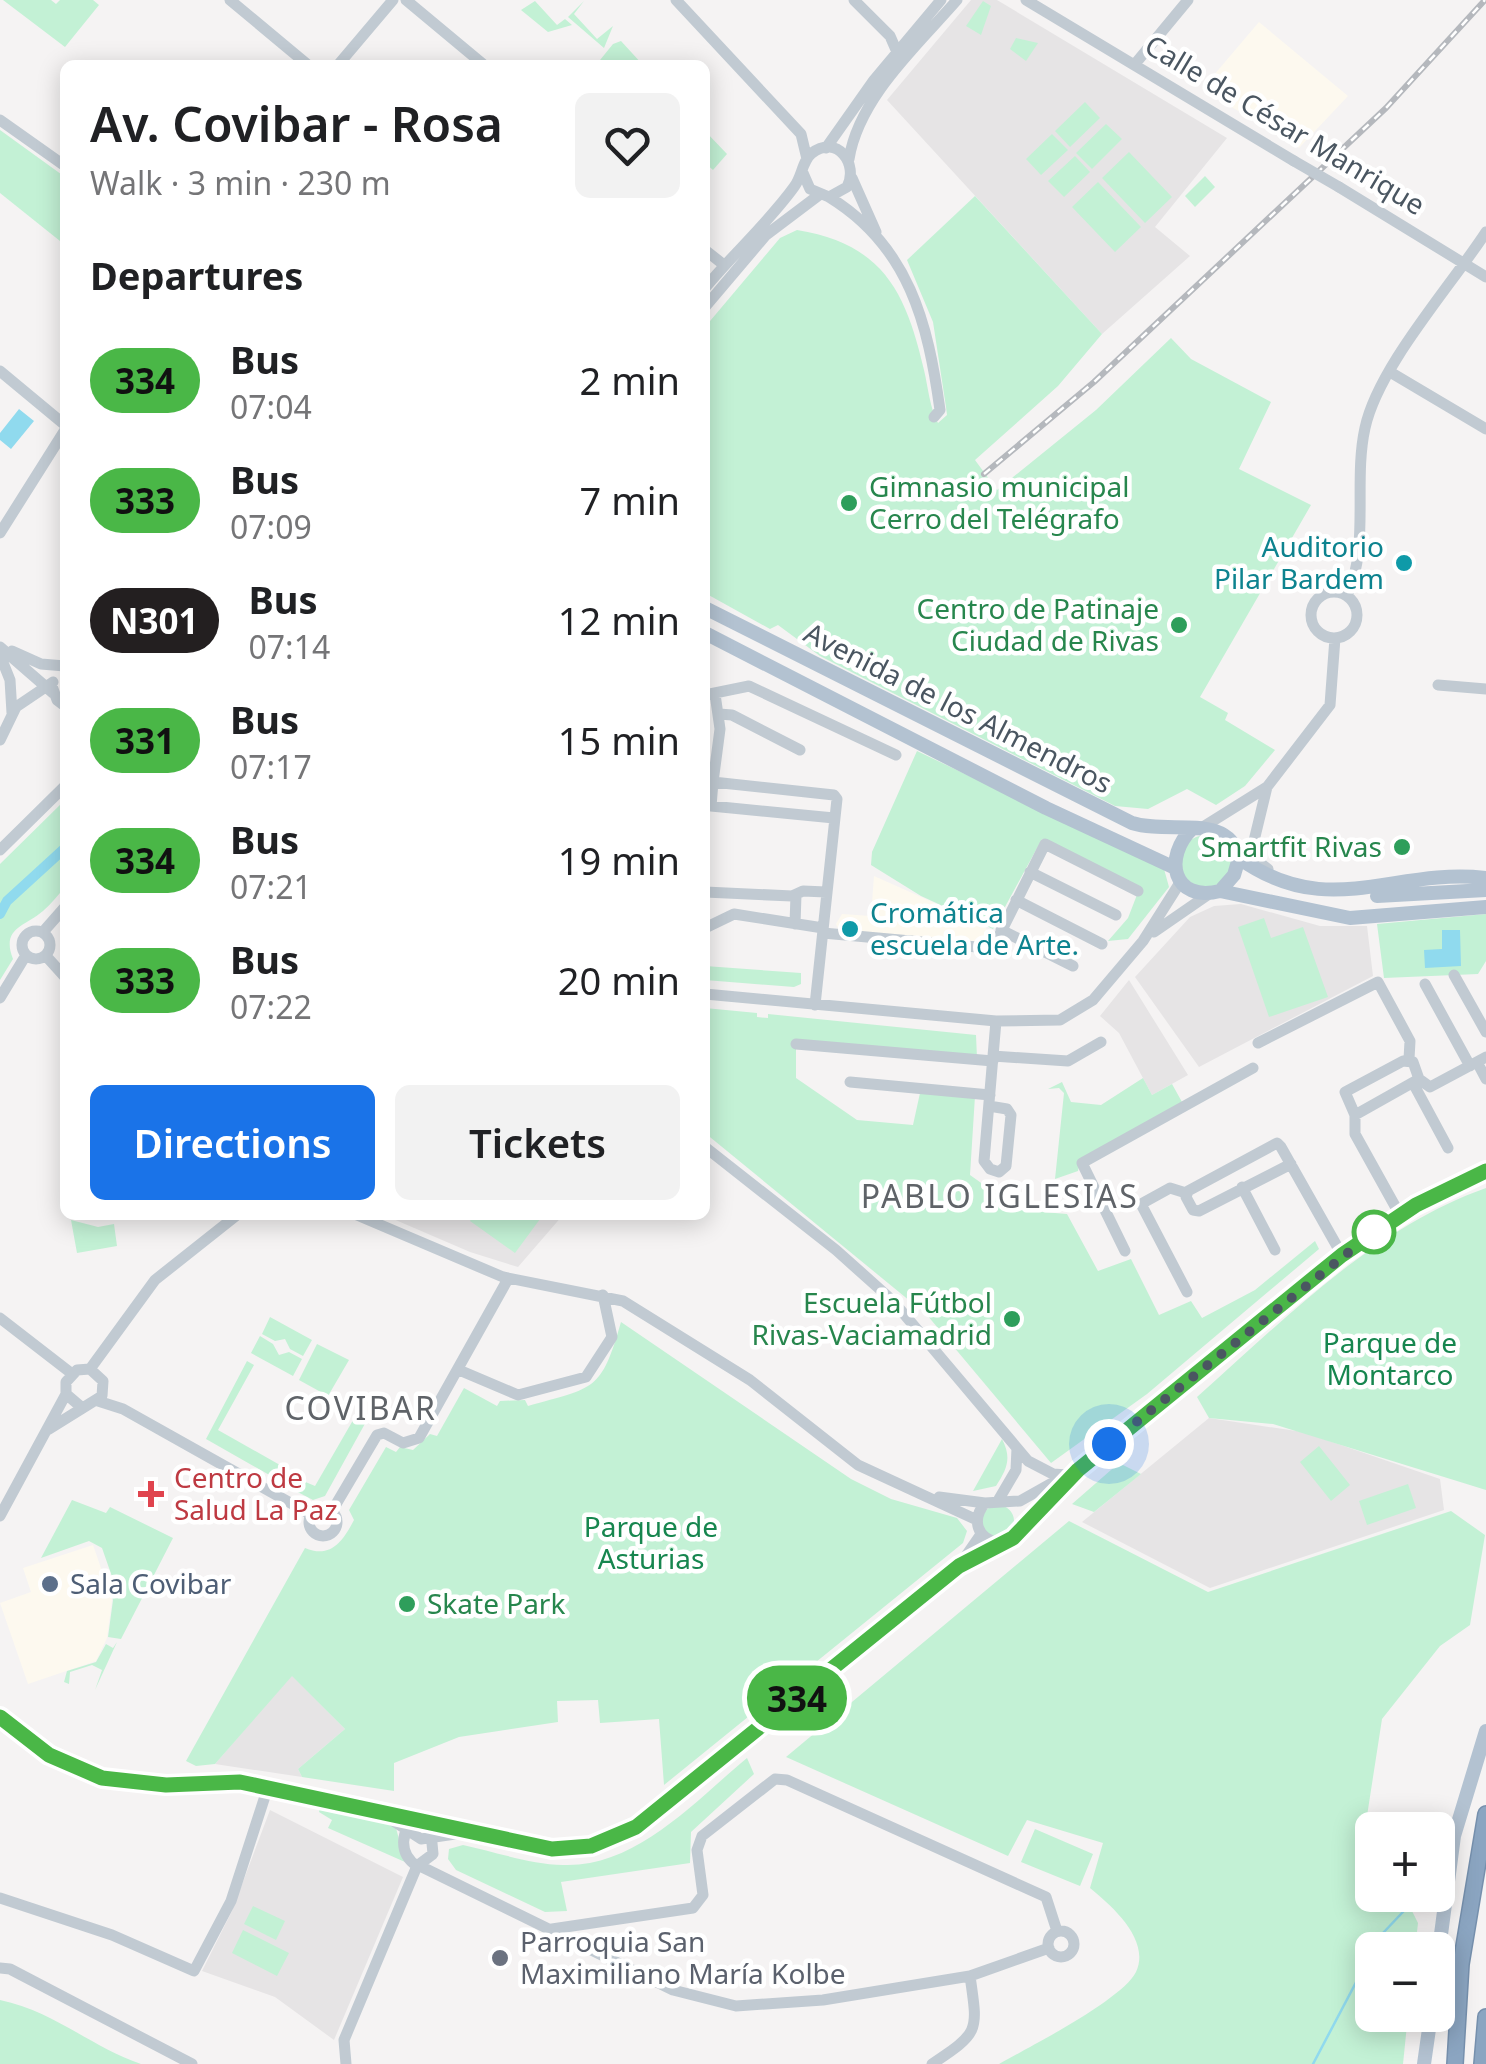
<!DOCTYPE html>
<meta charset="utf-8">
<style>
:root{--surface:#fff;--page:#f2f2f2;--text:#202124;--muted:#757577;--accent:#1a73e8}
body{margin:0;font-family:"Noto Sans",sans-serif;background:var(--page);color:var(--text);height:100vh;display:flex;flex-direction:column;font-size:38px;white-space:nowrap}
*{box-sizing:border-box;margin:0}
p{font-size:32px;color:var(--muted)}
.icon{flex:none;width:55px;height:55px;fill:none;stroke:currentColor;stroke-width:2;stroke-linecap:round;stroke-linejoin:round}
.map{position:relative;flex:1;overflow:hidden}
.side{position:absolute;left:60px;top:60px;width:650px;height:1160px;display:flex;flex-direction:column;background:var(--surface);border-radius:15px;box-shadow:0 5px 25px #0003}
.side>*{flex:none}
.badge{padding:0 20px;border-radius:32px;font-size:35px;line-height:65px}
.fabs{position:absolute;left:1355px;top:1812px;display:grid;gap:20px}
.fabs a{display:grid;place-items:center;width:100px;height:100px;border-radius:15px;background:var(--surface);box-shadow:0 5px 25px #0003;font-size:50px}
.you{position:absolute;width:50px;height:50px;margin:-25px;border:8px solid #fff;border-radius:50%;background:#1a73e8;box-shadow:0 0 0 15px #1a73e833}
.map>.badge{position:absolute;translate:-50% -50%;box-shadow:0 0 0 5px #fff}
h2{padding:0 30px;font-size:38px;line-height:90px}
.round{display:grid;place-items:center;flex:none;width:105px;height:105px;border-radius:15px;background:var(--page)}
.overview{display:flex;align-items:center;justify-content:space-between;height:170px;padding:0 30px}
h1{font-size:48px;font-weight:600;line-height:75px}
.cta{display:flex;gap:20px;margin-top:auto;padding:20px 30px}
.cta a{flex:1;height:115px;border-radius:15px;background:var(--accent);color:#fff;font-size:40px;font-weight:600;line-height:115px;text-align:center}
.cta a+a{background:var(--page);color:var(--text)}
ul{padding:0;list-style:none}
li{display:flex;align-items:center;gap:30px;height:120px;padding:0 30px}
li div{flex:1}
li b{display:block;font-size:38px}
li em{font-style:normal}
li .badge{min-width:110px;font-weight:700;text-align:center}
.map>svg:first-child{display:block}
.commercial{fill:#fdf9ef}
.education{fill:#e6e4e5}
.green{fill:#c3f1d5}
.water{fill:#90daee}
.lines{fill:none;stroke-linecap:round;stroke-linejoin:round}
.stream{stroke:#90daee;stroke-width:2.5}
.canal{stroke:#90daee;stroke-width:10}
.highway-casing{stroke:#7690ad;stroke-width:18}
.minor{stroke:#c1cad2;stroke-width:11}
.major{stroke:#b3c2d1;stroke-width:14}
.highway{stroke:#8ba5c1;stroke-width:15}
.rail-casing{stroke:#b5b8bd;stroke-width:6}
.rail{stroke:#fff;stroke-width:2.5;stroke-dasharray:8;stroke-linecap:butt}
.minor-bridge{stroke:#c1cad2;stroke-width:11}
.line-casing{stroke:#fff;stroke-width:22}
.line{stroke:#4ab747;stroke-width:15}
.walk{stroke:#4a5661;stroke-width:10;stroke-dasharray:0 18}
.leisure-dot{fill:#2e9e5b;stroke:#fff;stroke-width:4}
.culture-dot{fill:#0f9aa8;stroke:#fff;stroke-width:4}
.stop-dot{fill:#fff;stroke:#4ab747;stroke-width:5}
.health-dot{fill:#e0444e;stroke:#fff;stroke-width:4}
.service-dot{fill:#5c6f8a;stroke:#fff;stroke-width:4}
.worship-dot{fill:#6b7280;stroke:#fff;stroke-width:4}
.labels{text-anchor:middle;stroke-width:9;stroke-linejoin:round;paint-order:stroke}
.street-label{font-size:28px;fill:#4a5661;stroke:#fff}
.leisure-label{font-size:28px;fill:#27864d;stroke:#fff;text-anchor:end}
.culture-label{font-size:28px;fill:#0d838f;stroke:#fff;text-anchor:end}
.park-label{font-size:28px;fill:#17864f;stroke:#fff}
.health-label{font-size:28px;fill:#be3a42;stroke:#fff;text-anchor:start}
.service-label{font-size:28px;fill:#4e5e75;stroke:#fff;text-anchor:start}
.worship-label{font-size:28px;fill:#5b616d;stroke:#fff;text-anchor:start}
.quarter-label{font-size:32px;letter-spacing:2.5px;fill:#5f6368;stroke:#fff}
</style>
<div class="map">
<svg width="1486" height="2064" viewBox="0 0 1486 2064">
<rect width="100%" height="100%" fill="#f5f3f3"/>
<!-- commercial -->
<path class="commercial" d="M1259,22L1348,96L1299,148L1202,89Z
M874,876L984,925L990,935L989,944L840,932L836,924L842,914L871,916Z
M93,1545L112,1600L107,1638L96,1661L28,1684L0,1603L31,1592L23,1568Z"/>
<!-- education -->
<path class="education" d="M971,0H997L1227,138L1155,227L1190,256L1102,334L887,100Z
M1241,904L1320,926H1367L1373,976L1199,1067L1135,977L1190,917L1214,906Z
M1129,980L1188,1075L1152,1095L1119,1033L1100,1016Z
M384,1215H563L518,1267L470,1252Z
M1209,1418L1303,1432L1440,1479L1444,1510L1210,1588L1082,1522Z
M292,1675L345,1729L298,1769L302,1777L215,1764Z
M270,1810L403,1877L334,2040L275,1997L202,1971L232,1911Z"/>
<!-- green -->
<path class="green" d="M3,0H51L56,4L60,0H93L99,5L65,47Z
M535,1L557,25L565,19L572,25L548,32L521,10Z
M584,1L574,14L597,39L613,26L604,48L568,17Z
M983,1L991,6L981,35L966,26Z
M1016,38L1038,43L1026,61L1010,49Z
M621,41L643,65H596L613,44Z
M1085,102L1100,118L1070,147L1055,131Z
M1106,124L1122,139L1092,169L1076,153Z
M0,130L65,177V245L0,193Z
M705,131L727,154L713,170L705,163Z
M1052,134L1068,150L1041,175L1026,159Z
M1129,152L1172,197L1145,223L1102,178Z
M1075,156L1090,172L1064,197L1048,181Z
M1205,176L1215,187L1195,207L1185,196Z
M1098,182L1141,227L1115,252L1072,207Z
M975,196L1102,334L1058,386L975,460L997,490L1096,410L1171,338L1191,359L1271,402L1239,469L1311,505L1200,697L1228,713L1225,720L1275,750L1245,786L1216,805L1187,789L1148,809L1115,806L820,656L778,625L770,629L705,593V327L780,238L797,230C883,244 906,292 924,370C928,387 930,409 938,423L947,415L946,407L933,322L907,260Z
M917,751L1164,869L1169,887L1128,939L1108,941L1128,918L1140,887L1042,839L993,929L921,896L871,865L872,852Z
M65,800V887C58,895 51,904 43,911C24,927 1,928 13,959L0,980V864Z
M1180 861a26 26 0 1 1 52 0a26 26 0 1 1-52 0Z
M1486,914V961L1478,974L1384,978L1377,924Z
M1264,918L1271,938L1303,927L1328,997L1269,1017L1238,927Z
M705,966L801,973V984L794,987L705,980Z
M705,1008L757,1013V1017L768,1018V1014L976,1035L977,1058L796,1042V1078L857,1120L913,1125L920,1093L975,1096L970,1175L1019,1210L1067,1214L1098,1271L1131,1259L1159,1315L1191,1301L1202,1318L1255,1290L1315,1241L1319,1249L1147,1394L1051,1463L927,1315L705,1133Z
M1143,1078L1152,1095L1172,1084L1182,1102L1080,1161L1078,1171L1055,1179L1064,1093L1059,1088L1048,1089L1062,1082L1071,1102L1101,1105Z
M1486,1188V1490L1273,1424L1209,1418L1197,1397C1285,1319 1373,1228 1486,1188Z
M474,1215H543L515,1253L470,1221Z
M71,1220L98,1227L114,1224L117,1246L77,1253Z
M270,1317L312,1340L303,1356L290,1349L285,1339L275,1341L262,1334Z
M621,1322L851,1479L891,1499L957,1518L967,1531L963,1543L664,1785L659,1719L600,1723L598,1700L557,1701L558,1722L459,1737L394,1763V1791L302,1777L298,1769L345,1729L292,1676L215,1764L196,1766L186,1761L305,1548C331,1559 343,1541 354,1520L349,1510L386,1447L396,1452L400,1447L413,1450L430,1434L437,1436L464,1388L497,1406L500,1401L525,1400L528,1406C595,1387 601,1392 621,1322Z
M260,1336L273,1344L279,1355L289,1352L302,1359L293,1376L251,1353Z
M317,1344L349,1360L328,1396L299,1380Z
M247,1361L254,1365L218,1430L294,1473L287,1485L206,1439Z
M356,1415L367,1420L325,1496L313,1500L290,1488L296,1478L315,1486Z
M1002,1439C1012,1458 1007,1469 996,1486L973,1491Z
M1319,1446L1350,1485L1331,1501L1300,1462Z
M1119,1463L1141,1474L1094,1512L1072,1504Z
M1408,1484L1416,1508L1367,1525L1359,1501Z
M72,1500L106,1513L110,1507L173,1538L121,1639L108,1637L113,1600L110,1591L116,1588L102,1548L89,1541L41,1558Z
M982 1521a16 16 0 1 1 32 0a16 16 0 1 1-32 0Z
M1451,1511L1485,1535L1470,1625L1440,1646L1382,1719L1367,1816L1372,1831V1895H1404L1418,1923L1415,1950H1372V2015H1408L1403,2064H999C1029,2047 1122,2000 1136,1972C1151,1940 1112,1906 1090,1888L1103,1843L1027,1820L1008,1856L786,1757L1069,1521L1208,1592Z
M117,1642L95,1690L102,1670L92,1665L70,1672L69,1684L64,1682L67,1671L96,1662L106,1644L113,1648Z
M747,1758L754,1774L691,1832L690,1863L561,1882L567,1911L545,1912L456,1870L448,1859L449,1849L463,1845C495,1852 530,1864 563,1865C636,1868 695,1801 747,1758Z
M320,1807L389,1822L396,1828L405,1862L328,1828L332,1820L319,1812Z
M1035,1829L1093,1854L1080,1886L1021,1862Z
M253,1906L285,1921L276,1940L244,1924Z
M243,1930L289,1953L277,1976L232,1953Z
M0,2000C54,2011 91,2047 141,2064H0Z"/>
<!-- water -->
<path class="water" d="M19,409L34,421L11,449L0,440V433Z
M1442,930H1460L1461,966L1425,968L1424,950L1442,949Z"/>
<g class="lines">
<!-- stream -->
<path class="stream" d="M1374,1950L1383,1933L1419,1895
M1313,2064L1372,1952"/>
<!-- canal -->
<path class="canal" d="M0,914L7,901L65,848"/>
<!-- highway casing -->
<g class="highway-casing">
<path id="highway" d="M1455,2064L1461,1964L1486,1814
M1482,2064L1486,2017"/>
</g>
<!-- minor -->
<path class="minor" d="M230,0L308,65
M406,0L484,65
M676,0L801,134L807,159
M854,0L890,36L897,52
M1026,0L1294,161
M1135,64L1188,0
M338,65L393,0
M0,120L65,166
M826,148L874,80L941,0
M849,159C859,97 918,45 957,0
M852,178L876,232
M1339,187L1486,277
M829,197C909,246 928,323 940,410L934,417
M705,250L724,265
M705,288C733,254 768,223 794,187C802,177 802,161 812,153C837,134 859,164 847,187L829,197L810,189L803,173
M705,307L766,235L819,195
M0,371L65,425
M1390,372L1486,429
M0,533L65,430
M1311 615a23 23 0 1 1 46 0a23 23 0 1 1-46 0Z
M1347,596C1370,546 1353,482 1365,428C1378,367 1451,286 1486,232
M0,647L53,693
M12,651L41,664L65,666
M0,655L10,680L12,713
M1438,685L1486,689
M52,686L57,700L65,706
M705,695L749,686L896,755
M719,714L732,715L800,750
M0,740L16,707L53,682
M713,782L720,729L715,694
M1267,787L1252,849L1255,859L1268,869
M1203,827L1267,787L1330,705L1335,638
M0,850L65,786
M1030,872L1116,915
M705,892L792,896L803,891L826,892
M1016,900L1102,944
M795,924L796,895
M705,928L734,914L823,928
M1001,930L1073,966
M22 945a14 14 0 1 1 28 0a14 14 0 1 1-28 0Z
M43,932L65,907
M1154,932L1209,894
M823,933L988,948L995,944L1045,844L1138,891
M46,956L65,977
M1454,975L1486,1032
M1425,984L1470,1066
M705,994L996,1021L1060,1020L1093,1000L1143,941L1181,881
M0,998L26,955
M815,1005L837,799L834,795L713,782L711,806L834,818
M1258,1043L1378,982L1410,1041L1409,1059
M796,1044L993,1061
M993,1056L1068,1061L1101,1042
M1477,1062L1486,1079
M1419,1079L1430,1087L1486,1057
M850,1082L990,1095
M1413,1083L1448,1148
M989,1106L1007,1109L1011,1115L1006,1166L999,1172L990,1169L984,1161L996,1021
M1355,1115L1419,1079L1413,1062L1403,1061L1345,1092L1355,1115V1134L1400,1215
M705,1147L836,1250L893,1301L1028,1461L1053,1474L1067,1475
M1291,1164L1199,1211L1193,1210L1186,1197L1188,1191L1277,1143L1281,1147L1342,1255
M1242,1187L1275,1250
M1186,1193L1170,1188L1141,1204L1187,1292
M357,1215L503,1277L623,1301L750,1380L858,1465L977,1520
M1125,1251L1082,1163L1253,1068
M0,1318L71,1373
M90,1369L155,1280L237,1215
M459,1370L518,1395L586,1377L612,1337L603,1295
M98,1401L123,1409L310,1514
M49,1429L102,1396L103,1381L90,1369L77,1370L66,1382V1394L80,1406
M939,1497L985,1503
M999,1499L1016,1470L1017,1448
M309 1522a14 14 0 1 1 28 0a14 14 0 1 1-28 0Z
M332,1511L377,1435L384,1433L403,1443L419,1438L508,1279
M0,1516L66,1394
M999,1543C977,1539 971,1520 985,1503L1020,1501L1068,1474
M961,1563L981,1534
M0,1717L49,1755L102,1778L166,1785L240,1782L552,1849L591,1846L635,1827L959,1566L1013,1538L1095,1455L1342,1255L1416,1205L1486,1171
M384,1815L421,1839L462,1833
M418,1818C399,1830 399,1854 417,1866L433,1854L430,1822
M422,1867L673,1990L736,2006L823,2000L970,1976L1049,1948
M0,1898L112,1935L194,1971L231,1901L267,1790
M552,1929L693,1908L703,1895L697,1850L702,1836L775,1779L787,1780L1046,1897L1057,1931
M1048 1944a13 13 0 1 1 26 0a13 13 0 1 1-26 0Z
M0,1968L10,1969L192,2064
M346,2064L344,2040L417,1866
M932,2064C980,2032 978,2032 970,1976"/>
<!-- major -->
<path class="major" d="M705,608L1132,823C1170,835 1229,812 1239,858L1234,875L1220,891C1173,903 1162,857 1193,828
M705,633L1046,808L1175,868
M1239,858C1328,922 1393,867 1486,878
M1220,891L1350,918L1486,907
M1377,896L1486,890
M1438,1957L1454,1836L1486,1731
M1424,2064L1431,2015"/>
<!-- highway -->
<use href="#highway" class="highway"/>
<!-- rail casing -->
<g class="rail-casing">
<path id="rail" d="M984,474L1094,382L1386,108L1485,0"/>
</g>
<!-- rail -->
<use href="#rail" class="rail"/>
<!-- minor-bridge -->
<path class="minor-bridge" d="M1294,161L1339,187"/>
</g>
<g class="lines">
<!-- line casing -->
<g class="line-casing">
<path id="line" d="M0,1717L49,1755L102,1778L166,1785L240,1782L552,1849L591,1846L636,1827L959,1566L1013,1538L1078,1470L1342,1255L1416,1205L1486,1171"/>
</g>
<!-- line -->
<use href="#line" class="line"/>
<!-- walk -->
<path class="walk" d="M1109,1444L1374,1232"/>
</g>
<!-- markers -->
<g class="leisure-dot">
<circle cx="849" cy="503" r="10"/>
<circle cx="1179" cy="625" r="10"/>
<circle cx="1402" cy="847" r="10"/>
<circle cx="1012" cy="1319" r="10"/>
<circle cx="407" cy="1604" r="10"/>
</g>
<g class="culture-dot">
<circle cx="1404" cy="563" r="10"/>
<circle cx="850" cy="929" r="10"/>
</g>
<circle class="stop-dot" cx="1374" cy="1232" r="20"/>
<path class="health-dot" d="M146 1479h10v10h10v10h-10v10h-10v-10h-10v-10h10z"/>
<circle class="service-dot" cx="50" cy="1584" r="10"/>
<circle class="worship-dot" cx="500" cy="1958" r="10"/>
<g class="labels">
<!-- street labels -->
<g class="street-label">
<text transform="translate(1285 125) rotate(31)" y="10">Calle de César Manrique</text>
<text transform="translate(958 708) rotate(27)" y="10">Avenida de los Almendros</text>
</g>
<!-- leisure labels -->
<g class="leisure-label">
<text x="869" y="497" text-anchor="start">Gimnasio municipal<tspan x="869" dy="32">Cerro del Telégrafo</tspan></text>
<text x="1159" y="619">Centro de Patinaje<tspan x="1159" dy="32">Ciudad de Rivas</tspan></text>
<text x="1382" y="857">Smartfit Rivas</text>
<text x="992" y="1313">Escuela Fútbol<tspan x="992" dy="32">Rivas-Vaciamadrid</tspan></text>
<text x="427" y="1614" text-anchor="start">Skate Park</text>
</g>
<!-- culture labels -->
<g class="culture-label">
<text x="1384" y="557">Auditorio<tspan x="1384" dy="32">Pilar Bardem</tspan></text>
<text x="870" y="923" text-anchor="start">Cromática<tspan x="870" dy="32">escuela de Arte.</tspan></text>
</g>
<!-- park labels -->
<g class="park-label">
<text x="1390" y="1353">Parque de<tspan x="1390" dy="32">Montarco</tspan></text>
<text x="651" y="1537">Parque de<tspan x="651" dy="32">Asturias</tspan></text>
</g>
<!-- health labels -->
<g class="health-label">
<text x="174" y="1488">Centro de<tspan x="174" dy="32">Salud La Paz</tspan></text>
</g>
<!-- service labels -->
<g class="service-label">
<text x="70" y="1594">Sala Covibar</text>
</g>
<!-- worship labels -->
<g class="worship-label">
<text x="520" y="1952">Parroquia San<tspan x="520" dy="32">Maximiliano María Kolbe</tspan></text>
</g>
<!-- quarter labels -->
<g class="quarter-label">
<text x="1000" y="1208">PABLO IGLESIAS</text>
<text x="361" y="1420">COVIBAR</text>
</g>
</g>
</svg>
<div class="fabs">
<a>+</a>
<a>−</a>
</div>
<div class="you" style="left:1109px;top:1444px"></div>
<b class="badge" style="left:797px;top:1698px;background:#4ab747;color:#111">334</b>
<section class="side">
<div class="overview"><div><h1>Av. Covibar - Rosa</h1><p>Walk · 3 min · 230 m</p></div><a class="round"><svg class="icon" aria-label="heart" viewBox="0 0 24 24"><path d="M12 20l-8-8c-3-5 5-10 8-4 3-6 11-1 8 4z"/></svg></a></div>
<h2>Departures</h2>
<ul>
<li><span class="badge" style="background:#4ab747;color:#111">334</span><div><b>Bus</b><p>07:04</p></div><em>2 min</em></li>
<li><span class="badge" style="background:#4ab747;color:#111">333</span><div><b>Bus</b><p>07:09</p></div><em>7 min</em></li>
<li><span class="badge" style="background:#231f20;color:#fff">N301</span><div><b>Bus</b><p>07:14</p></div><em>12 min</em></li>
<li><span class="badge" style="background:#4ab747;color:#111">331</span><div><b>Bus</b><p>07:17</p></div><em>15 min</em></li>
<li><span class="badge" style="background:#4ab747;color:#111">334</span><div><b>Bus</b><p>07:21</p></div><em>19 min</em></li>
<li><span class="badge" style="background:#4ab747;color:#111">333</span><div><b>Bus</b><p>07:22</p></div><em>20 min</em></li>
</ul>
<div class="cta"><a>Directions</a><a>Tickets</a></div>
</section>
</div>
